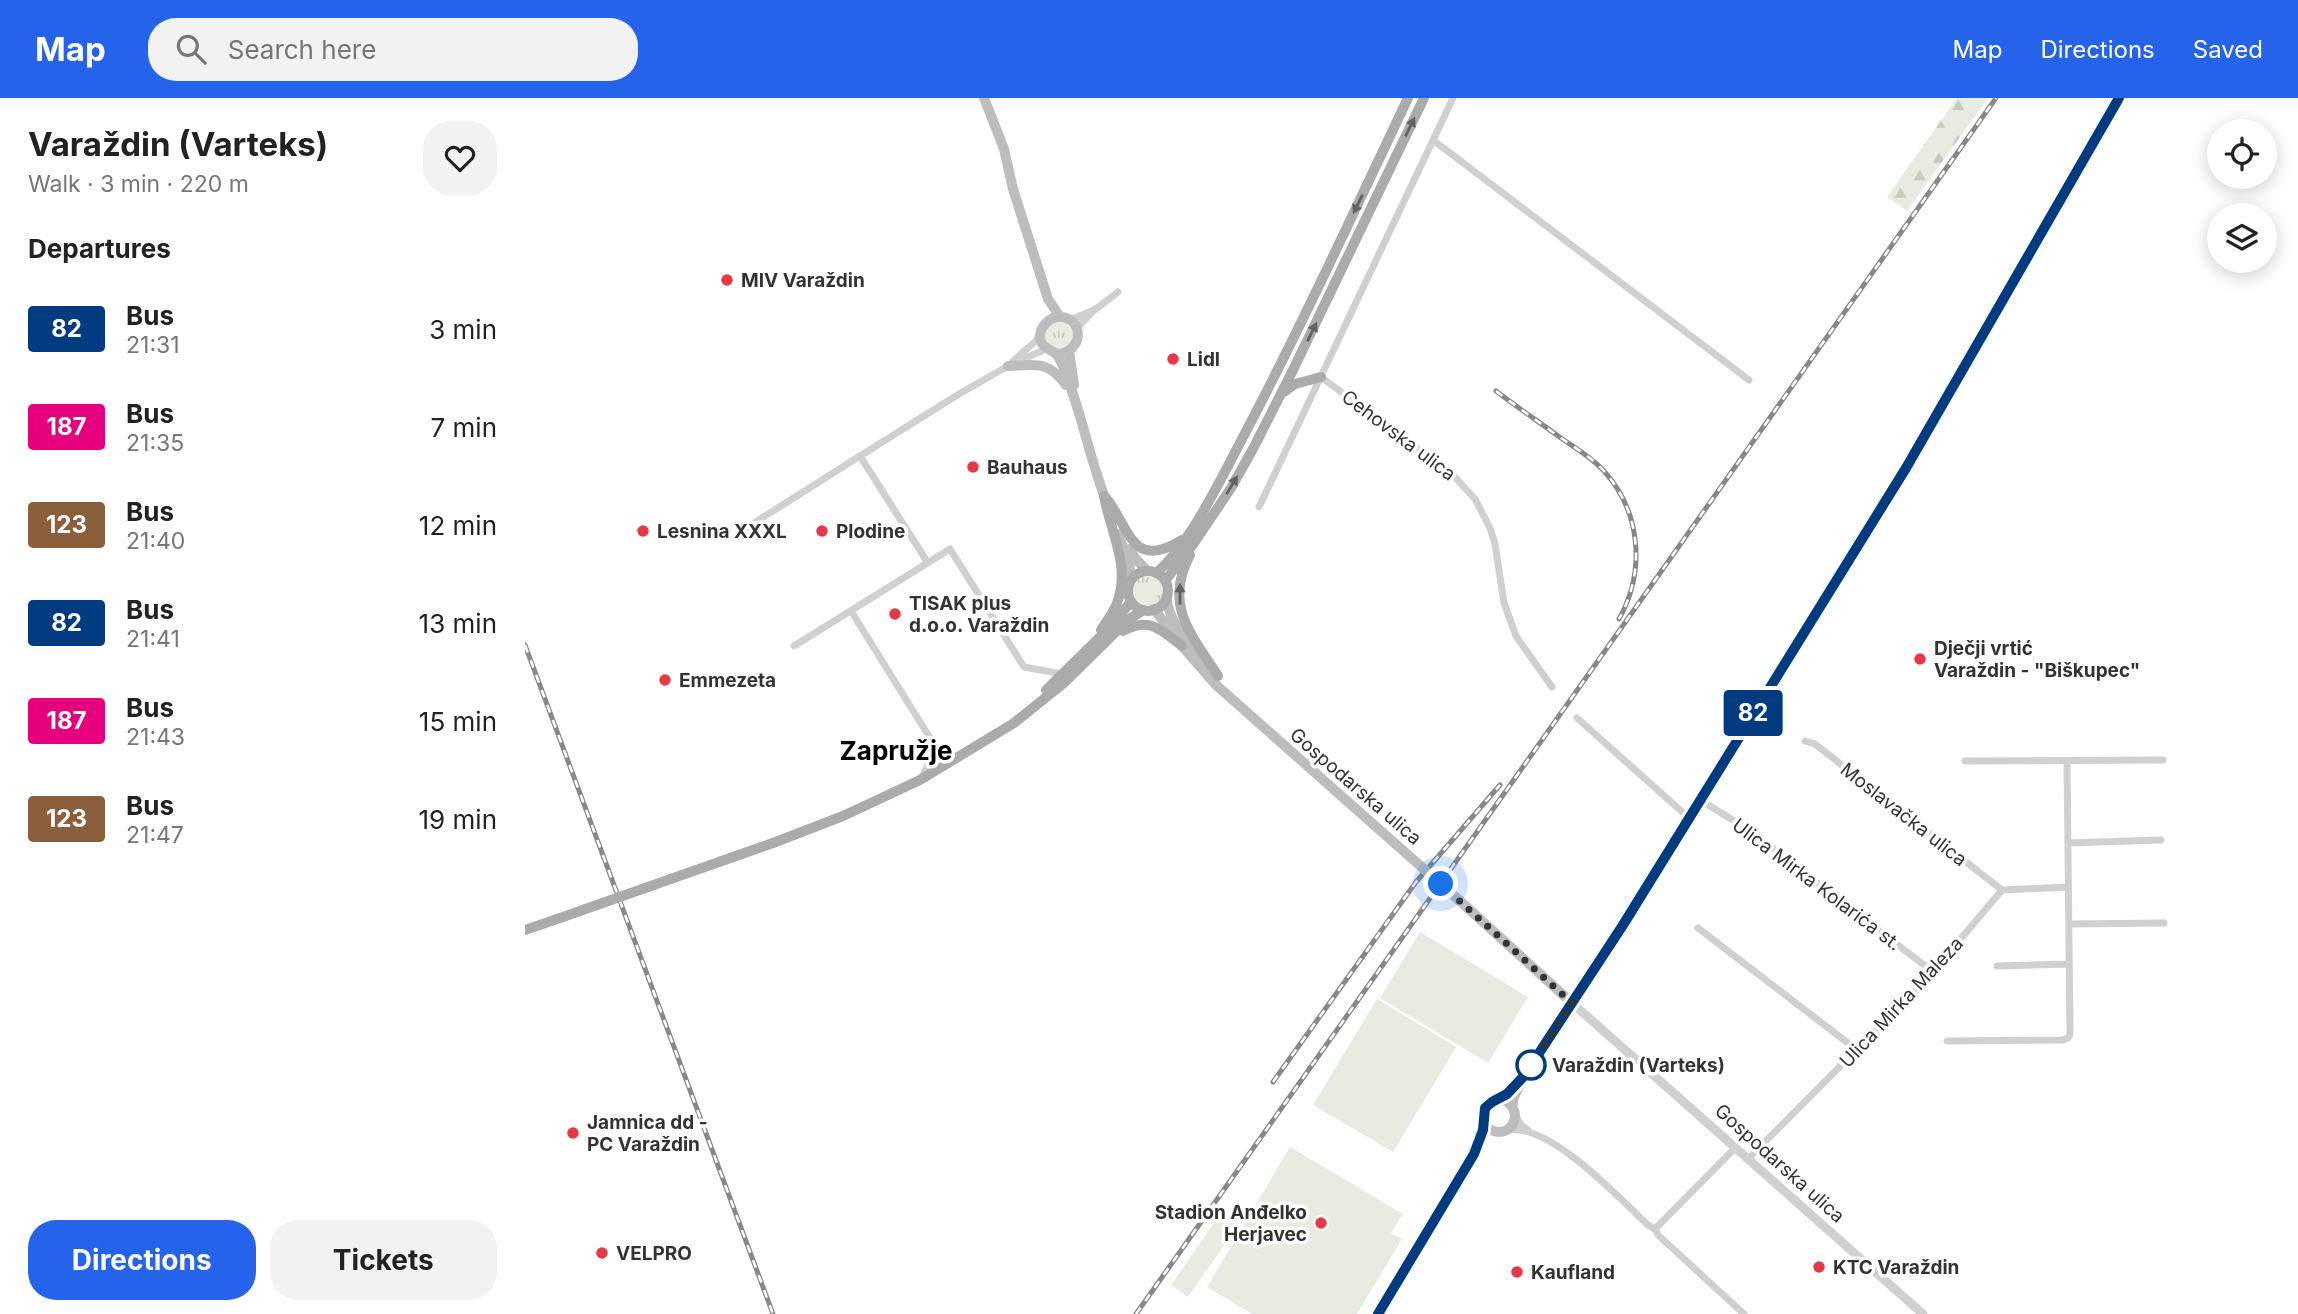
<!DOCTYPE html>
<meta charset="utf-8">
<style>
:root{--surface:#fff;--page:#f2f2f2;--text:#222;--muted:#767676;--accent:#2563eb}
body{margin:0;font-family:Inter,sans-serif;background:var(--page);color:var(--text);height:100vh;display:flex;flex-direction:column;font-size:26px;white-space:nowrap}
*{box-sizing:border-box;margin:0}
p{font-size:23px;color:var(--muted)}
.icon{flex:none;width:38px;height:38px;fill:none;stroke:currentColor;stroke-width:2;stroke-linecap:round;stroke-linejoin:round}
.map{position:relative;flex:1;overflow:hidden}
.sheet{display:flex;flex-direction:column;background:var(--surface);width:525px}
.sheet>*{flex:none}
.badge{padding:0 14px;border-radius:5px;font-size:24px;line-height:46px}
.controls{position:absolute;left:1682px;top:21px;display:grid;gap:14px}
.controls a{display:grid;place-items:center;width:70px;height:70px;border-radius:50%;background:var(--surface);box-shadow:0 4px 18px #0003;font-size:35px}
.you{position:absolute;width:35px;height:35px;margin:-18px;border:5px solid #fff;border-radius:50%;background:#1a73e8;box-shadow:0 0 0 10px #1a73e833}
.map>.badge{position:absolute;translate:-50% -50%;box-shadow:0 0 0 4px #fff}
h2{padding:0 28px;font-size:26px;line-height:63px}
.round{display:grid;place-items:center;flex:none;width:74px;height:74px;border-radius:28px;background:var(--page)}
.head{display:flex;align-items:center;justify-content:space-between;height:119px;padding:0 28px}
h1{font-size:33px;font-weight:700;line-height:52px}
.primary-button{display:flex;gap:14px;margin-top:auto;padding:14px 28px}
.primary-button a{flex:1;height:80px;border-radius:28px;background:var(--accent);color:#fff;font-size:28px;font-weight:700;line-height:80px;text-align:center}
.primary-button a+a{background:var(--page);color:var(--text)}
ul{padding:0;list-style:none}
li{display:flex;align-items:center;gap:21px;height:98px;padding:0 28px}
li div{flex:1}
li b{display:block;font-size:26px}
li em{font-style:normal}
li .badge{min-width:77px;font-weight:700;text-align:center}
header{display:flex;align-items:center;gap:42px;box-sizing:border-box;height:98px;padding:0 35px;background:var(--accent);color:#fff}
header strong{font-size:33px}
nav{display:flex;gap:38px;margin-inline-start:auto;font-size:24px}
.search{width:490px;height:63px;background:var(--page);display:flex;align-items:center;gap:18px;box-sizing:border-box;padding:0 24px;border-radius:28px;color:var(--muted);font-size:26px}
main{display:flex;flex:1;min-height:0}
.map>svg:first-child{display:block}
.grass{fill:url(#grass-tufts)}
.forest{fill:url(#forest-firs)}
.garden{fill:#e6ecdf}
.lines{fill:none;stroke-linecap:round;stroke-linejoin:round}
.minor{stroke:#d0d0d0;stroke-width:7}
.tertiary{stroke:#d0d0d0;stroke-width:9}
.secondary{stroke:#bdbdbd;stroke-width:10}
.primary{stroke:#ababab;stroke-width:10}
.rail-casing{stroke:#888;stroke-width:5}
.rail{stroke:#fff;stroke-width:2.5;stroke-dasharray:8;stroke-linecap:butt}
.secondary-bridge{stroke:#bdbdbd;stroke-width:10}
.primary-bridge{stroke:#ababab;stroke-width:10}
.oneway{fill:#636363}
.line-casing{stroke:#fff;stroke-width:16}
.line{stroke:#003b80;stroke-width:10}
.walk{stroke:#333;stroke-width:7;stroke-dasharray:0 12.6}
.poi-dot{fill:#e63946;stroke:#fff;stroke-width:2.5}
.stop-dot{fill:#fff;stroke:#003b80;stroke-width:3.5}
.labels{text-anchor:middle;stroke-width:7;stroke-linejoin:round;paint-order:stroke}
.poi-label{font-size:19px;font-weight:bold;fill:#333;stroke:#fff;text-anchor:start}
.street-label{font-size:19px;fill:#333;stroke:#fff}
.stop-label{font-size:19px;font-weight:bold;fill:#333;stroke:#fff;text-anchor:start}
.district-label{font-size:26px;font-weight:bold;fill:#000;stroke:#fff}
</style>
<header>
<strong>Map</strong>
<div class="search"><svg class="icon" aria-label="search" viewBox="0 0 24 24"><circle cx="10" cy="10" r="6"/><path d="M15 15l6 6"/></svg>Search here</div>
<nav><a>Map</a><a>Directions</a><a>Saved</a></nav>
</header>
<main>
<section class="sheet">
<div class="head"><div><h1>Varaždin (Varteks)</h1><p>Walk · 3 min · 220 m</p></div><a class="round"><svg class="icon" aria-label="heart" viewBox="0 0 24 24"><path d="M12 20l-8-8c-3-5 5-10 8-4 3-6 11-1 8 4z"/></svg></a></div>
<h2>Departures</h2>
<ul>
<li><span class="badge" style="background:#003b80;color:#fff">82</span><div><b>Bus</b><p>21:31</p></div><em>3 min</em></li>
<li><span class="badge" style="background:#e6007e;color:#fff">187</span><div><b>Bus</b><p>21:35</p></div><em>7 min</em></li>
<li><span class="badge" style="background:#8b5e3c;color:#fff">123</span><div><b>Bus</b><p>21:40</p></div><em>12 min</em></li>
<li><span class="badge" style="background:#003b80;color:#fff">82</span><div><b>Bus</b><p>21:41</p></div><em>13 min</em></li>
<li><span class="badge" style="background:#e6007e;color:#fff">187</span><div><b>Bus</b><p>21:43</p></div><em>15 min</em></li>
<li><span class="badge" style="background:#8b5e3c;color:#fff">123</span><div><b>Bus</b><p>21:47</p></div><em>19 min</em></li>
</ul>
<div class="primary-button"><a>Directions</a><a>Tickets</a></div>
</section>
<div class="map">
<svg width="1773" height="1216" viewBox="0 0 1773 1216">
<defs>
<pattern id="grass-tufts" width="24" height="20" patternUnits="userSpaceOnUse" patternTransform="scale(1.75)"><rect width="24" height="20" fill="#e6ecdf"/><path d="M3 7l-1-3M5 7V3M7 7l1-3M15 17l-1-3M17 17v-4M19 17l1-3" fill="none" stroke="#c6cbc0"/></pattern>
<pattern id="forest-firs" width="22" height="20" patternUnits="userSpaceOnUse" patternTransform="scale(1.75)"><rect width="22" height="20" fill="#e6ecdf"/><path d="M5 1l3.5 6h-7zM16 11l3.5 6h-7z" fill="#c6cbc0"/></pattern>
</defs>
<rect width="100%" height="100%" fill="#fff"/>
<!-- grass -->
<path class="grass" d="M520 238a14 14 0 1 1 28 0a14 14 0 1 1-28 0Z
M608 493a15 15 0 1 1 30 0a15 15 0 1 1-30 0Z"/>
<!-- forest -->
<path class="forest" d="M1432,0H1463L1382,113L1362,99Z"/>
<!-- garden -->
<path class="garden" d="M895,834L1003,899L963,965L855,900Z
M852,901L931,949L868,1054L788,1007Z
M765,1049L878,1116L866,1135L877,1141L832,1216H727L682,1189Z
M696,1115L713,1127L663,1199L646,1187Z"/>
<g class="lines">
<!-- minor -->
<path class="minor" d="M908,42L1224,282
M545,222L571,211L593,194
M551,231L570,211
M486,265L515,239
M796,279L928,377L950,401L965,430L970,446L979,505L991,538L1027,589
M734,409L928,0
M218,432L335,358
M403,465L335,358L434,296L483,268L521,251
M326,513L410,648L406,661L396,681
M269,548L425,451L499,569L538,576
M1052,620L1164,720
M1280,643L1290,646L1477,792
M1440,663L1638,662
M1175,702L1221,730L1408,874
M1543,745L1636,742
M1544,826L1639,825
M1173,830L1332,952
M1472,868L1544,866
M1422,943L1538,942L1543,940L1545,936L1542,663
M990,1016L996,1027L1003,1032
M983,1032C1025,1025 1094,1100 1123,1127L1130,1131L1211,1049
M1224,1060L1400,883L1477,792L1543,789
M1130,1131L1133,1137L1219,1216"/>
<!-- tertiary -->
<path class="tertiary" d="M1047,905L1398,1216"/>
<!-- secondary -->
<path class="secondary" d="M459,0L479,51L488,91L523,201L535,219
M544,253L549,287
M532,256C558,255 560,221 536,219C525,218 515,228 515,239C516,251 526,250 532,257C536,262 539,271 541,277C558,319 565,363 582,405
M483,268C511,267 523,262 541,287
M593,436L604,464L606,482
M605,451L610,460L622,473
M641,499C645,526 662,544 679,564
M629,511L657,548L690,586L822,703
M935,803L1047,905
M958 1018a16 16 0 1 1 32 0a16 16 0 1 1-32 0Z
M987,1009L989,999L999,978L1098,827L1381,370L1594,0
M853,1216L949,1056L959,1024"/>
<!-- primary -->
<path class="primary" d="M759,294L770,286L796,279
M581,400C606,431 606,473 657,442
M665,457C638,508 667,537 693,578
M603 493a20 20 0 1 1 40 0a20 20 0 1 1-40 0Z
M631,475C664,448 697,379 717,341C776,229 829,114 883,0
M640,483L669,445L706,390L729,349L768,272L899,0
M576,532C582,522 590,513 593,502C605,467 585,432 579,398
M598,533C624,518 636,532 657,548
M521,592L579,535L606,504
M248,745L318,718L395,682L489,625L540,584L604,521L619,512
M0,832L35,820"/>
<!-- rail casing -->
<g class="rail-casing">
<path id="rail" d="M971,293C992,309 1014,324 1036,340C1050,350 1066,359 1078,372C1116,413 1121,473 1094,521
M0,547L248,1216
M748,984L891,784L975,687
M611,1216L1471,0"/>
</g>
<!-- rail -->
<use href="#rail" class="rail"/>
<!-- secondary-bridge -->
<path class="secondary-bridge" d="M822,703L935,803"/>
<!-- primary-bridge -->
<path class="primary-bridge" d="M35,820L248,745"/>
</g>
<!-- one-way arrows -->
<defs><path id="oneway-solid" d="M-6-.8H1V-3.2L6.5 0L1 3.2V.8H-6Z" transform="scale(1.75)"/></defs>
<g class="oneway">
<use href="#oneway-solid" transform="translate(885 29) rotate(-64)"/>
<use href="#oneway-solid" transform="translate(833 106) rotate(116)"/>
<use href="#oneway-solid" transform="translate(787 234) rotate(-64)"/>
<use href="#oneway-solid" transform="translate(707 387) rotate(-59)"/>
<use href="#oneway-solid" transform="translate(655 496) rotate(-90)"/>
</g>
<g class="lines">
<!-- line casing -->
<g class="line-casing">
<path id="line" d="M853,1216L949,1056L958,1032L960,1010L967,1004L982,996L999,978L1098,827L1381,370L1594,0"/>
</g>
<!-- line -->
<use href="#line" class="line"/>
<!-- walk -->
<path class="walk" d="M916,786L1047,905L1006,967"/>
</g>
<!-- markers -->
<g class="poi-dot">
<circle cx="202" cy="182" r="7"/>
<circle cx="648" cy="261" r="7"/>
<circle cx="448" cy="369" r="7"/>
<circle cx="118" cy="433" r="7"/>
<circle cx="297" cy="433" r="7"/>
<circle cx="370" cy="516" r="7"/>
<circle cx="1395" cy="561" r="7"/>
<circle cx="140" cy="582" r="7"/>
<circle cx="48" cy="1035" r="7"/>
<circle cx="796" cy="1125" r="7"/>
<circle cx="77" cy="1155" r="7"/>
<circle cx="1294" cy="1169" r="7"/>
<circle cx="992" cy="1174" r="7"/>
</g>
<circle class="stop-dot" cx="1006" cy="967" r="14"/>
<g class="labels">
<!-- poi labels -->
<g class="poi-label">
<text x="216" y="189">MIV Varaždin</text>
<text x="662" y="268">Lidl</text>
<text x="462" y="376">Bauhaus</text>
<text x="132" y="440">Lesnina XXXL</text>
<text x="311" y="440">Plodine</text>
<text x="384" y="512">TISAK plus<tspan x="384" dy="22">d.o.o. Varaždin</tspan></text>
<text x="1409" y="557">Dječji vrtić<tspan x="1409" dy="22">Varaždin - "Biškupec"</tspan></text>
<text x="154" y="589">Emmezeta</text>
<text x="62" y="1031">Jamnica dd -<tspan x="62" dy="22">PC Varaždin</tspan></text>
<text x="782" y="1121" text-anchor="end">Stadion Anđelko<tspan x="782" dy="22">Herjavec</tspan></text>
<text x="91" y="1162">VELPRO</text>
<text x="1308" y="1176">KTC Varaždin</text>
<text x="1006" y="1181">Kaufland</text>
</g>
<!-- street labels -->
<g class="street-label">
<text transform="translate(874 337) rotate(37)" y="7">Cehovska ulica</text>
<text transform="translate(831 688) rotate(41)" y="7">Gospodarska ulica</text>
<text transform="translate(1379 716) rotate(38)" y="7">Moslavačka ulica</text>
<text transform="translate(1292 786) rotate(37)" y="7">Ulica Mirka Kolarića st.</text>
<text transform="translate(1376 904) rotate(-47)" y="7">Ulica Mirka Maleza</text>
<text transform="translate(1255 1065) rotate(42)" y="7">Gospodarska ulica</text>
</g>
<!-- stop labels -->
<g class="stop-label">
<text x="1027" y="974">Varaždin (Varteks)</text>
</g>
<!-- district labels -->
<g class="district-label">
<text x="371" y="662">Zapružje</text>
</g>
</g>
</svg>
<div class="controls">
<a><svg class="icon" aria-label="locate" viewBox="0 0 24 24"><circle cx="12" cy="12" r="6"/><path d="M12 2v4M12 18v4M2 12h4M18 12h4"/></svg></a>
<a><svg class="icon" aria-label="layers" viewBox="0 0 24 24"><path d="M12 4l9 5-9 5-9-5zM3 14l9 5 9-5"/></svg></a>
</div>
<div class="you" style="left:916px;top:786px"></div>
<b class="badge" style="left:1228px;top:615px;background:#003b80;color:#fff">82</b>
</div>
</main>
